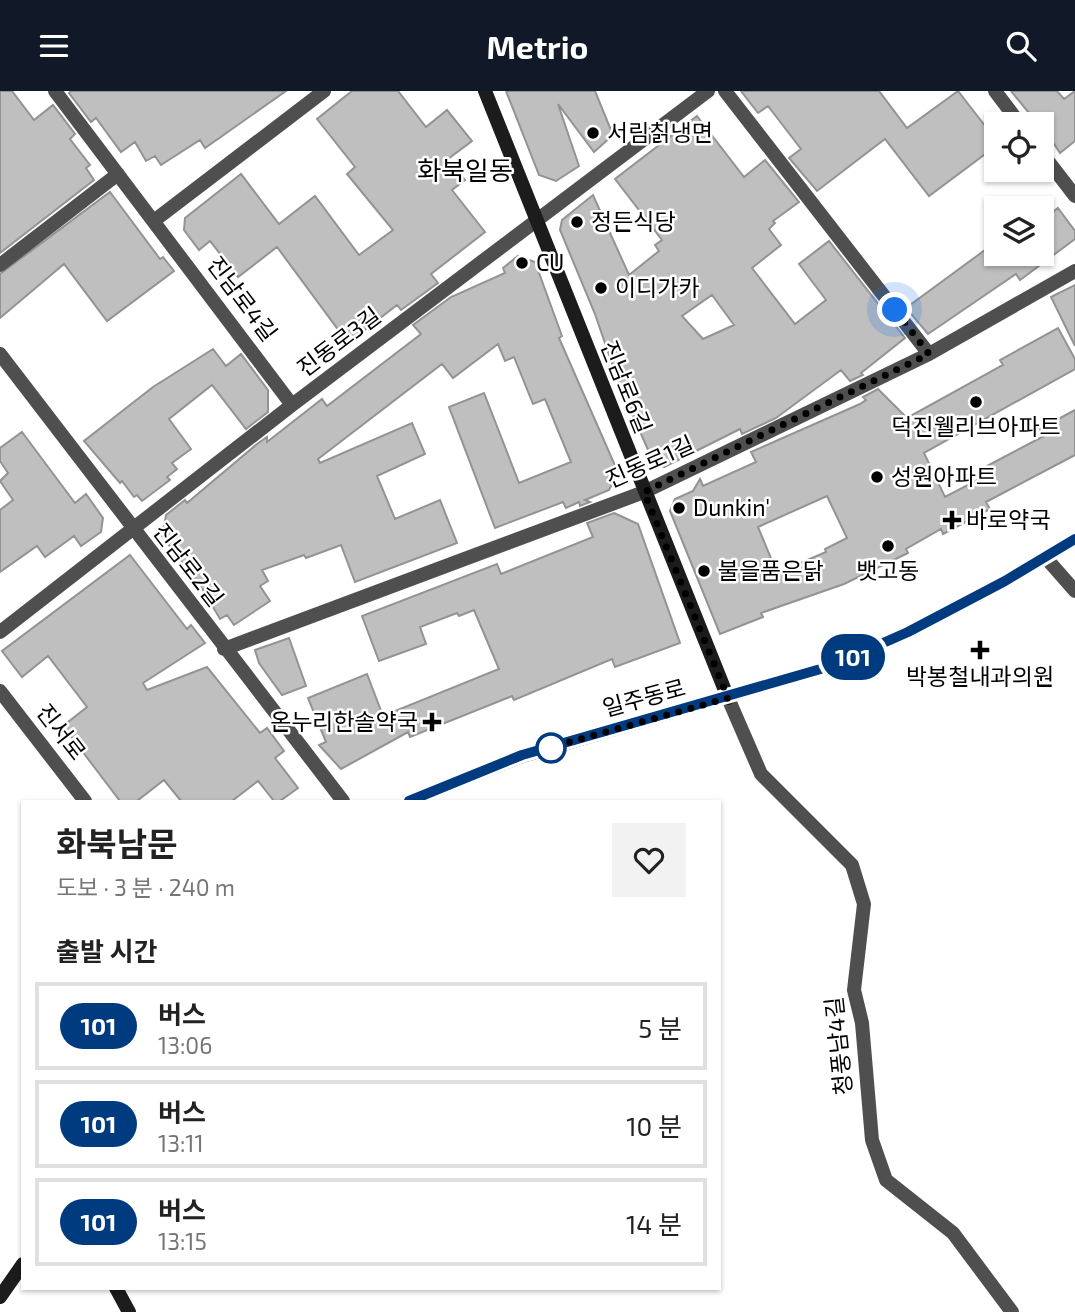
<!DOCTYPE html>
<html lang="ko">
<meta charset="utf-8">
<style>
:root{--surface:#fff;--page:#f2f2f2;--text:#222;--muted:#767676;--line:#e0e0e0;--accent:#111827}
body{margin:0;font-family:"Exo 2","Noto Sans KR",sans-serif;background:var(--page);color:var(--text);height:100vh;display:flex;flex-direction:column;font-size:26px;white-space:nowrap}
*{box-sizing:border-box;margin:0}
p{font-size:23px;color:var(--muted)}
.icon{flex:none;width:38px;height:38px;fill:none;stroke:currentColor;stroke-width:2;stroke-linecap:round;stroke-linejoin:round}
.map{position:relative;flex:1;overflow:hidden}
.panel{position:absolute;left:21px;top:709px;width:700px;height:490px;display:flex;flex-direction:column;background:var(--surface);border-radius:0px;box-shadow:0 2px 5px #0004}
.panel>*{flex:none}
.badge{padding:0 14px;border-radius:23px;font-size:24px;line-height:46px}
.tools{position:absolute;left:984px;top:21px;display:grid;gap:14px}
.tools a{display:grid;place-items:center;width:70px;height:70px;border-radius:0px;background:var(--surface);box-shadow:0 2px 5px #0004;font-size:35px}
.you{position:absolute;width:35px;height:35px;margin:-18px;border:5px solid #fff;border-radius:50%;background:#1a73e8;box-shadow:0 0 0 10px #1a73e833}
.map>.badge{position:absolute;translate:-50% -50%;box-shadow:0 0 0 4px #fff}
h2{padding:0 35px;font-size:26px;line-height:63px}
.round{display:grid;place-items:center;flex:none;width:74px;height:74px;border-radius:0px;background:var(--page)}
.headline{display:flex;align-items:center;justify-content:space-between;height:119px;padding:0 35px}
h1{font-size:33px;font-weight:700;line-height:52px}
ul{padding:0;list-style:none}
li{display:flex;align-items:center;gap:21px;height:88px;margin:0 14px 10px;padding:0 21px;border:4px solid var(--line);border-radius:0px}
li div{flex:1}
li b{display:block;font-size:26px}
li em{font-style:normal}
li .badge{min-width:77px;font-weight:700;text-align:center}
header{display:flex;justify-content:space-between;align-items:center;height:91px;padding:0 35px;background:var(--accent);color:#fff;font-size:32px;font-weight:700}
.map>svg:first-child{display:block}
.building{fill:#bfbfbf;stroke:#939393;stroke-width:2;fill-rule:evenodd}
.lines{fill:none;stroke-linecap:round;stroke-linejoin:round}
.street{stroke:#4f4f4f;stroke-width:14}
.secondary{stroke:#1c1c1c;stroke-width:14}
.line-casing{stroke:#fff;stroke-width:16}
.line{stroke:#003b80;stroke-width:10}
.walk{stroke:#000;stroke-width:7;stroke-dasharray:0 12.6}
.poi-dot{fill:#000;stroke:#fff;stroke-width:2.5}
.stop-dot{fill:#fff;stroke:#003b80;stroke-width:3.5}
.labels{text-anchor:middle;stroke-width:5;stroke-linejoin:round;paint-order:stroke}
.poi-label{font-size:23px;fill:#000;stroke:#fff;text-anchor:start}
.street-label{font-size:23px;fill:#000;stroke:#fff}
.quarter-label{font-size:26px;fill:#000;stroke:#fff}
</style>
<header><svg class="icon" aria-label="menu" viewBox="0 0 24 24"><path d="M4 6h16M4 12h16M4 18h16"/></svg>Metrio<svg class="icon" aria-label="search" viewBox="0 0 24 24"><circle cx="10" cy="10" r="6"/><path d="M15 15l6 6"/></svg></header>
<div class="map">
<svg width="1075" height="1221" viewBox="0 0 1075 1221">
<rect width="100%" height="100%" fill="#fff"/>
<!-- building -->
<path class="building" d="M0,0H12L34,29L53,14L75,43L70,48L90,74L86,77L94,89L0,162Z
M71,0H286L205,57L200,49L161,74L155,65L146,70L135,51L121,61L96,27L91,31L69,2Z
M352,0H398L426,36L447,19L472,50L448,68L465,89L452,99L485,141L431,183L438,192L401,219L397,214L348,252L277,156L238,186L210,150L199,159L184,139L185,127L241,83L279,133L315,105L359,164L393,139L347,83L355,76L317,28Z
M506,0H595L613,44L594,61L558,13L579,75L556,90L539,84Z
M741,0H879L907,37L958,0L996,49V55L929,105L885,48L817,100L789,67L801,58L768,15L758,22Z
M1011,0H1057L1064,8L1075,0V50L1060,62L1041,33H1038Z
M697,25L744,86L765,69L799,111L773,130L775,132L769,138L781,154L752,177L795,233L826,209L799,173L829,150L905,247L861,282L863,284L850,290L841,279L776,327L742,343L740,338L664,376L653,370L620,296L595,223L560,139L562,129L593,104L629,184L659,160L655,154L662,149L615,88ZM712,204L734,234L703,248L682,225Z
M110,101L160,168L163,166L174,180L107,230L64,173L0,227V183Z
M1058,117L1075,140V148L1020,189L1016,183L928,243L906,217L985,159L988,163H1041V130Z
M518,165L535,171L562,245L559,247L617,379L612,381L614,389L609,399L585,409L590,411L580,415L579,411L566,417L563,411L495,437L449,316L484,302L519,392L571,371L545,308L533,313L514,266L505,270L498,253L453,287L442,273L318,368L320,372L412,332L425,363L377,385L395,428L440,409L457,452L355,491L341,454L306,467L304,464L262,479L268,490L260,495L270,510L234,534L227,524L220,528L203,499L162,445L166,424L185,409L187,412L257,353L267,346V351L322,308L327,315L421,243L413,234L451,206L505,182L503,177Z
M1075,194V255L1051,206Z
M1058,237L1075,268V278L924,362L945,406L991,382L987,375L1044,345L1040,338L1075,319V364L986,411L990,418L943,443L941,438L906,458L908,462L844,493L761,522L763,526L720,543L670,420L675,408L693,400L700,388L703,395L756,371L751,361L860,313L866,309L863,306L878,298L907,327L1003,274L1000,269ZM827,405L847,447L825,458L826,461L777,482L758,436Z
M213,258L226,275L241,263L268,299V321L246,338L212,294L169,328L191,358L172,372L177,378L167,386L170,389L142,410L137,404L134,406L122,390L120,392L84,350L153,296Z
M22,341L75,412L86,403L103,427L101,441L81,455L74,445L45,466L37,455L0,481V419L13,409L0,390L8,382L0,370V357Z
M614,422L638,433L680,552L615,576L612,568L514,609L512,605L410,646L408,641L341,678L319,654L326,651L308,607L367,583L383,625L499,578L474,519L459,525L457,522L420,536L426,553L379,570L362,525L497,473L501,483L593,446L587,432Z
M130,464L187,538L191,534L205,552L143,592L147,599L207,576L260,642L267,637L284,660L275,667L298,697L280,710H274L258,690L232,710H181L164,689L137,710H120L63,635L87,616L48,565L22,586L2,560Z
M289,547L306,595L282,604L259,572L255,559Z"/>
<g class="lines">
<!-- street -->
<path class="street" d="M55,0L292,314
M725,0L929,263
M995,0L1020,33
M1041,61L1075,105
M155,129L324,0
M0,174L118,83
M0,263L343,710
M1046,467L1075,500
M0,541L292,314L708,0
M224,558L644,401L929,263L1075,180
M0,600L85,710
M728,607L761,683L852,774L864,813L854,899L862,932L872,1049L886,1089L953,1142L1012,1221"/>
<!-- secondary -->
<path class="secondary" d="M485,0L728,607
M409,710L522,665L831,575L909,541L1005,490L1075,448
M116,1197L129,1221
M0,1206L23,1173"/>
</g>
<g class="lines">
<!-- line casing -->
<g class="line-casing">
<path id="line" d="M409,710L522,664L831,575L908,541L1005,490L1075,448"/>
</g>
<!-- line -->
<use href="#line" class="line"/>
<!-- walk -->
<path class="walk" d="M551,657H548L728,607L644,401L929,263L895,219"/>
</g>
<!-- markers -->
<g class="poi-dot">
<circle cx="593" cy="42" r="7"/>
<circle cx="577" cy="131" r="7"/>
<circle cx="522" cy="172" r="7"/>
<circle cx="601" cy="197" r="7"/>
<circle cx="976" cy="311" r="7"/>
<circle cx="877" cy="386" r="7"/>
<circle cx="679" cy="417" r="7"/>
<path d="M948.5 418.5h7v7h7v7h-7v7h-7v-7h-7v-7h7z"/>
<circle cx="888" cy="455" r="7"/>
<circle cx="704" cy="480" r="7"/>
<path d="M976.5 548.5h7v7h7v7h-7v7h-7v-7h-7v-7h7z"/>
<path d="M428.5 620.5h7v7h7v7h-7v7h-7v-7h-7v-7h7z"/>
</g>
<circle class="stop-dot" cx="551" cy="657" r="14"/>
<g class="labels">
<!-- poi labels -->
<g class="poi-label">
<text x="607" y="50">서림칡냉면</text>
<text x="591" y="139">정든식당</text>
<text x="536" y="180">CU</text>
<text x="615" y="205">이디가카</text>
<text x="976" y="344" text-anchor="middle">덕진웰리브아파트</text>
<text x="891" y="394">성원아파트</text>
<text x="693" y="425">Dunkin'</text>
<text x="966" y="437">바로약국</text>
<text x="718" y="488">불을품은닭</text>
<text x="888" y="488" text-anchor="middle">뱃고동</text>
<text x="980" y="594" text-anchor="middle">박봉철내과의원</text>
<text x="418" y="639" text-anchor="end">온누리한솔약국</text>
</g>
<!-- street labels -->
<g class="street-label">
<text transform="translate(242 208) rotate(53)" y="8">진남로4길</text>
<text transform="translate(339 251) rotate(-37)" y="8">진동로3길</text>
<text transform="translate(626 296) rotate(68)" y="8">진남로6길</text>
<text transform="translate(650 371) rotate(-24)" y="8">진동로1길</text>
<text transform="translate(188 474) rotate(52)" y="8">진남로2길</text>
<text transform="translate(644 607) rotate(-15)" y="8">일주동로</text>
<text transform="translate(61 641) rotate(52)" y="8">진서로</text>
<text transform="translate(839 955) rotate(-96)" y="8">청풍남4길</text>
</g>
<!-- quarter labels -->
<g class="quarter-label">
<text x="465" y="89">화북일동</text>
</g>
</g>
</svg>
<div class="tools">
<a><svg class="icon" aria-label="locate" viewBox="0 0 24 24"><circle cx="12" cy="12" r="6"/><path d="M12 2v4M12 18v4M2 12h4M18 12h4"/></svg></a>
<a><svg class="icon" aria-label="layers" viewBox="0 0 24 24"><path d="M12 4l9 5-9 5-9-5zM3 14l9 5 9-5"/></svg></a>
</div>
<div class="you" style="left:895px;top:219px"></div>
<b class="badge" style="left:853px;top:566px;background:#003b80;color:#fff">101</b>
<section class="panel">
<div class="headline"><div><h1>화북남문</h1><p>도보 · 3 분 · 240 m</p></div><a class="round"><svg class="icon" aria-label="heart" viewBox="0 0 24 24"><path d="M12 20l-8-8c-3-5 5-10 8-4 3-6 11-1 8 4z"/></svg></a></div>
<h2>출발 시간</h2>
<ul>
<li><span class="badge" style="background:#003b80;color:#fff">101</span><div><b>버스</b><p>13:06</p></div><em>5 분</em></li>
<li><span class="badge" style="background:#003b80;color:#fff">101</span><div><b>버스</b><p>13:11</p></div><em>10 분</em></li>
<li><span class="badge" style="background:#003b80;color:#fff">101</span><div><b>버스</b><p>13:15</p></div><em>14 분</em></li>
</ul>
</section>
</div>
